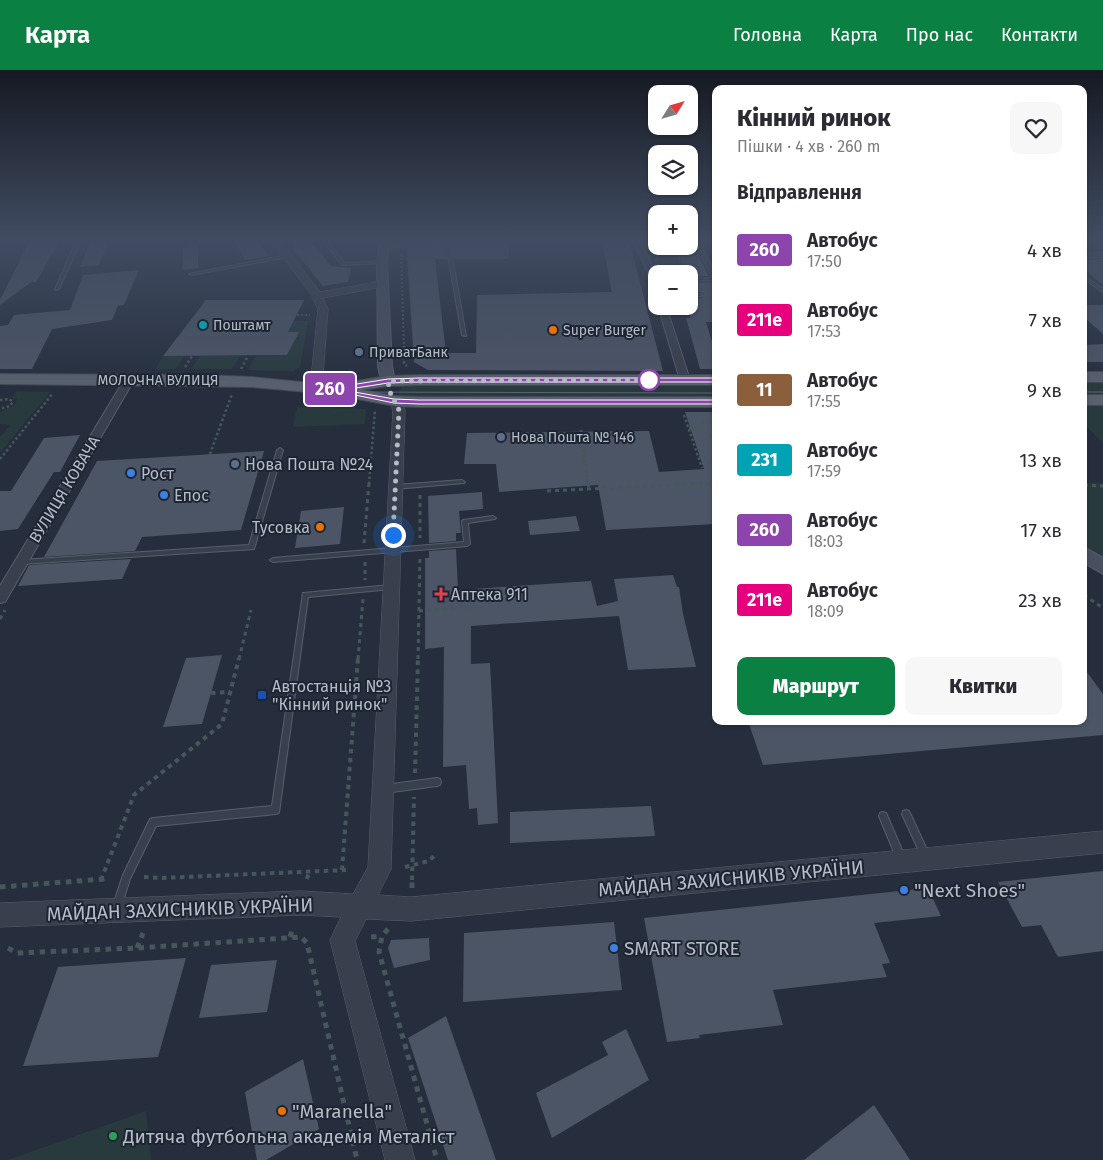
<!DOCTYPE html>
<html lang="uk">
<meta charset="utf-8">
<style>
:root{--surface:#fff;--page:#f7f7f7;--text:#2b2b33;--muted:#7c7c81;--accent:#0b8043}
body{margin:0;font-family:"Fira Sans",sans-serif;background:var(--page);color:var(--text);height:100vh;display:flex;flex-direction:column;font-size:19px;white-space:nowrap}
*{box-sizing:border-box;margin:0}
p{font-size:16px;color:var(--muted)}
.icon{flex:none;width:28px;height:28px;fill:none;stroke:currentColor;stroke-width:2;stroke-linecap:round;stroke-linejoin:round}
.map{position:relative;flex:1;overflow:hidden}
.panel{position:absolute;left:712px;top:15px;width:375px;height:640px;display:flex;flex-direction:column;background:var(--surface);border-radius:10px;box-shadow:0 1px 4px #0004}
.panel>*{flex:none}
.badge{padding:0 10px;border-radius:4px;font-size:18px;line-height:32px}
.needle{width:32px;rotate:53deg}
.tools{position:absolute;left:648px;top:15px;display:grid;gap:10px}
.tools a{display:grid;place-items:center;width:50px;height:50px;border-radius:10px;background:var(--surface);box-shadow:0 1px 4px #0004;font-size:25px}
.you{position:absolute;width:25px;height:25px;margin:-12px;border:4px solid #fff;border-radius:50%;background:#1a73e8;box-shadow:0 0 0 8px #1a73e833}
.map>.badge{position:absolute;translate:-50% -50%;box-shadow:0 0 0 2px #fff}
h2{padding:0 25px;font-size:19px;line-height:45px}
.round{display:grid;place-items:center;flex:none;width:52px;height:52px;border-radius:10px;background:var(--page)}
.headline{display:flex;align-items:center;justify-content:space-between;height:85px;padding:0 25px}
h1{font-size:24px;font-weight:800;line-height:38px}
.cta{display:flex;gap:10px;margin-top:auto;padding:10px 25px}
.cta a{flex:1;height:58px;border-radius:10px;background:var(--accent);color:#fff;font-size:20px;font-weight:800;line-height:58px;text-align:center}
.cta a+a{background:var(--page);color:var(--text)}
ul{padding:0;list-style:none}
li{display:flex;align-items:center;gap:15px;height:70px;padding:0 25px}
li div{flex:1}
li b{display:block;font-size:19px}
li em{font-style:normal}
li .badge{min-width:55px;font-weight:700;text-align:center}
header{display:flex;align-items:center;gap:30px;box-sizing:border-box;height:70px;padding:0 25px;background:var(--accent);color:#fff}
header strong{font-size:24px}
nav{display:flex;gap:28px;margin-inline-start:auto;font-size:18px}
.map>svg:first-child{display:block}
.green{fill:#283a3e}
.building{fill:#4c5566}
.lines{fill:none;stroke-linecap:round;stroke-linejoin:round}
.service-casing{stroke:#575e6b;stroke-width:2}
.minor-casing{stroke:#575e6b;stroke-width:2}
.tertiary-casing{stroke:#575e6b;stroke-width:1}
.secondary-casing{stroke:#575e6b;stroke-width:2}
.primary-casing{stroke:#424956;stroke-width:2}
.path-far4{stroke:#46575b;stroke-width:2;stroke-dasharray:2 2;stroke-linecap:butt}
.path-far3{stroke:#46575b;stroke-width:2.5;stroke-dasharray:2.5 2.5;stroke-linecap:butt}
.path-far2{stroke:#46575b;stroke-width:3;stroke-dasharray:4 4;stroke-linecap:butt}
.path-far1{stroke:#46575b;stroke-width:4;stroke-dasharray:4.5 4.5;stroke-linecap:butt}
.path{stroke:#46575b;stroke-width:5;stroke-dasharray:5.5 5.5;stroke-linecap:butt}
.service{fill:#39404d;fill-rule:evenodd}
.minor{fill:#39404d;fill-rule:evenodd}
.tertiary{fill:#39404d;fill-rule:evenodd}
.secondary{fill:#484f60;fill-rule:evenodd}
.primary{fill:#585f6d;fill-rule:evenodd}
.tram{stroke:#5c6474;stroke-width:1}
.line{fill:#8e44ad;stroke:#fff}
.walk{stroke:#b5bcc8;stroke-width:5;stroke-dasharray:0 9}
.culture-dot{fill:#0f9aa8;stroke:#1e2532;stroke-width:2}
.food-dot{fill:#e8710a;stroke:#1e2532;stroke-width:2}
.service-dot{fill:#5c6f8a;stroke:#1e2532;stroke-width:2}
.stop-dot{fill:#fff;stroke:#8e44ad;stroke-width:2.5}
.shop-dot{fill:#3f7fe0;stroke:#1e2532;stroke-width:2}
.health-dot{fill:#e0444e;stroke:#1e2532;stroke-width:2}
.transit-dot{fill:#1a4fb4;stroke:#1e2532;stroke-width:2}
.leisure-dot{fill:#2e9e5b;stroke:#1e2532;stroke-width:2}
.labels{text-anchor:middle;stroke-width:4;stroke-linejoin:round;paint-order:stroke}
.far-poi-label{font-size:14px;fill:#b5bcc8;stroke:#1e2532;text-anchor:start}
.far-street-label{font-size:14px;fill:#b5bcc8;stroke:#1e2532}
.poi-label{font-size:16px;fill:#b5bcc8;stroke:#1e2532;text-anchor:start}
.street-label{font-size:16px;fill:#b5bcc8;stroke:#1e2532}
.near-street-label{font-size:19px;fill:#b5bcc8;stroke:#1e2532}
.near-poi-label{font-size:19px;fill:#b5bcc8;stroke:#1e2532;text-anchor:start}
</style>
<header>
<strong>Карта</strong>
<nav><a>Головна</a><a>Карта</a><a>Про нас</a><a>Контакти</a></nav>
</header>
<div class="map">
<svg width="1103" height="1090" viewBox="0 0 1103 1090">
<rect width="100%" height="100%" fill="#262e3d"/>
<!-- green -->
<path class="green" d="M293,251H308L300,297L294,301L248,300L256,286L287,285L298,263L288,262Z
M163,286H184L176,299H155Z
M200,286H240L232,299H191Z
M1084,311H1103V326H1084Z
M716,315V328H423L399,325L401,317L403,316Z
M17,321L50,322L0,383V367L10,355L0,354V342L15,335L17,329L12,327Z
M1084,333H1103V373L1084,354Z
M297,337L366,339L365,354L293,357Z
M1084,412L1103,413V489L1084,476Z
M146,1041L151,1090H8Z"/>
<!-- building -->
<path class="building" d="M31,168H61L36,212H31L0,235V230Z
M92,168H110L99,195L80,197Z
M233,168H252L255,173L258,172L269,186L245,190Z
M289,168H308L331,196L351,198L348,212L323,216L293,179H295Z
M410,168H441L440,171L510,168L508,189H454L451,172H432L433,177H444L447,189H435L446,283H476L477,225L612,222L602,171L629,170L663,301L428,300L414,292L407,182L408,178L412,175L409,172Z
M198,176V198L183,200V178Z
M673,176H694L709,206L689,207V204H686Z
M1103,189V215L1084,199V190Z
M139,200L124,235L118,236L112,250L52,259L32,299H0V256L8,255L14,245L70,240L83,205Z
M716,212V252H706L716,285V299H700L686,248H690L689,228H700L704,224L700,222H689V213Z
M206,230H304L288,262H299L287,285L163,286Z
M1084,235H1103V264L1084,247Z
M1103,274V292H1084V275Z
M685,342H716V454L606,460L598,415L499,422L496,394H464L467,363L649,361L659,402L704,399Z
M80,365L60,402H54L18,459L0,461V421H11L44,368Z
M264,381L241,460L142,467L135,481L44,487L97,391Z
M482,422L483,439L459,441L461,463H456V471L429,473L428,426Z
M344,437L340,474L295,478L301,441Z
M576,446L580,461L530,465L528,451Z
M456,479L458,520L591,511L597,536L618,531L614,509L673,505L677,517H679L683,544L696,597L628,600L619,546L471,556V594L490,593L498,753L478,755L477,738L469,739L466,695L443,697L444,577L425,579V488H429V481Z
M131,489L122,509L18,516L29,495Z
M222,585L202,654L163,657L186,588Z
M1084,598L1103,624V665L763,695L748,651H795L797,655L840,651H1084Z
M651,736L655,766L510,773V742Z
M1103,801V881L1058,887L1041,855L1022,857L998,812Z
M928,818L941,846L874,853L890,893L882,894L887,907L773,920L783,955L699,965L700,968L667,972L644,848Z
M614,852L622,920L463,932L464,863Z
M429,868L430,890L394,898L388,878L391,870Z
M186,888L158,987L23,996L58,897Z
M277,890L267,942L199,948L211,895Z
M446,946L496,1090H448L408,968Z
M626,959L649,1010L552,1068L536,1023L608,985L602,972Z
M303,989L319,1059L266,1090H257L245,1022Z
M874,1035L910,1090H804Z"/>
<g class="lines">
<!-- service casing -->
<g class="service-casing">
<path id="service" d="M78,168H82L59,219L56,220L55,219Z
M321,168H325L344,193L382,191L384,192L382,193L342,195Z
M698,168H703L698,170L716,206V210L689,211V209L713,208L694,170Z
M433,173H448L450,174L466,266L462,265L446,175H433Z
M408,174L410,175L409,176L384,177L382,176L384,175Z
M287,185H288V187L191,205L189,204Z
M1084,206L1103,219V222L1084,209Z
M689,224H700L702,225L700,226H689Z
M280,378L283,380L254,479L21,494L18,492L21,490L249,475L277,380Z
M462,410L465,412L464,413L395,419L392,417L395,415Z
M493,446L496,448L495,449L468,453L470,474L467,476L273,492L270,490L273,488L464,472L462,451L463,450Z
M391,515L394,517L391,519L308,527L279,743L276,744L156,756L130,809L121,838L118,840L115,838L113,835L123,805L150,749L153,748L272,736L303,523Z
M437,708L440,709L441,712L440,715L437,716L385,723L382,722L381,719L382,716L385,715Z
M906,740L909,741L929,784L931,787L929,790L926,792L923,790L902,744L903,741Z
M883,742L886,743L906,789L904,792L901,794L898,792L879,746L880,743Z"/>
</g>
<!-- minor casing -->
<g class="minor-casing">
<path id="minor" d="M631,168H637C648,186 656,199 656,220L652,218L645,195Z
M1103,183V187L1084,188V184Z
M658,236H666L690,310L688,312H682L680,310Z
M129,307L134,310L5,532L0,533V516L124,310Z"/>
</g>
<!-- tertiary casing -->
<g class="tertiary-casing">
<path id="tertiary" d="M269,168H279L320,222L382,211L387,214L382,217L323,228L328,239L322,318L320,321H312L310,318L318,239L312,226Z
M395,327L399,328L405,340L391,799L378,825L411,827L1103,761V783L411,851L366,849L355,871L415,1090H385L330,870L341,847L300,845L0,857V833L300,821L353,824L368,797L393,340L389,331Z"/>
</g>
<!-- secondary casing -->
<g class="secondary-casing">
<path id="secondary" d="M380,168H390L387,192L392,296L395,311L388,315L381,311L378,296L377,192Z
M1084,477L1103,488V504L1084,493Z"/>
</g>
<!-- primary casing -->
<g class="primary-casing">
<path id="primary" d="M1084,302H1103V312H1084Z
M0,304L202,305L252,307L342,316L344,314L350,312L388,306L419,305H716V315H419L388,316L361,320L395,326L419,327H716V337H419L395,336L330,324L252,317L0,314Z
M1084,325H1103V335H1084Z"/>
</g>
<!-- path-far4 -->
<path class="path-far4" d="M237,174L243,184
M401,184L404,277
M297,245H310"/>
<!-- path-far3 -->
<path class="path-far3" d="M404,276V294L407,296
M185,297L192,286
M241,299L248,286
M0,330L9,329L13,332L10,336L0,339
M684,345L702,398
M702,352H716
M689,358H697
M581,360L588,414
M708,366H716
M713,382H716
M210,384L232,324
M699,387H707
M0,389L53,323
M369,414L375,340
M685,414L716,413"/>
<!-- path-far2 -->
<path class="path-far2" d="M588,413L589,419
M1084,415L1103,416
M547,421L711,413
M420,425V468
M364,473L369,413
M365,492V510
M1084,525L1103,538
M419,541L475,537
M0,549L5,540
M239,589L251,540
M358,589L363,529
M418,589L420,487"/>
<!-- path-far1 -->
<path class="path-far1" d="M211,623L230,622
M415,703L418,588
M405,797L429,791L437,783
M342,800L358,588
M144,807L162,808L346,800
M307,809L309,802
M100,810L106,808
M101,810L134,725L222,654L239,588
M412,810L414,727"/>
<!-- path -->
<path class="path" d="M0,817L104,809
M412,818V809
M388,859L382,866L379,882L437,1090
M290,867L293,857
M371,867L382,866
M8,878L17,883L137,878L301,867L307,873L357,1090
M137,878L143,863"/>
<!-- service -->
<use href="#service" class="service"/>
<!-- minor -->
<use href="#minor" class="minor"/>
<!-- tertiary -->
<use href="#tertiary" class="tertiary"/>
<!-- secondary -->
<use href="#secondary" class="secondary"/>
<!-- primary -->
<use href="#primary" class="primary"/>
<!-- tram -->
<path class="tram" d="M0,311H201L251,313L344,322L716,323
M1084,322H1103"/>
</g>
<!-- sky -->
<linearGradient id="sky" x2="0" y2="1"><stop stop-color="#151922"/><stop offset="0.53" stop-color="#414c62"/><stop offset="1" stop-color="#414c62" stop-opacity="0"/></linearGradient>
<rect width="1103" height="320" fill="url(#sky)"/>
<!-- line -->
<path class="line" d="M419,308H716L720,310L716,312H419L388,313L343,320L394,329L419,330H716L720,332L716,334H419L394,333L326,319L388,309Z"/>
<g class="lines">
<!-- walk -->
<path class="walk" d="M393,465L399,340L390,322L388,311L649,310"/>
</g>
<!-- markers -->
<circle class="culture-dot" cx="203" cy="255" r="5"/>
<g class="food-dot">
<circle cx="553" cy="260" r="5"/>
<circle cx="320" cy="457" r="5"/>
<circle cx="282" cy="1041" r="5"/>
</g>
<g class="service-dot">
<circle cx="359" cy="282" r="5"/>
<circle cx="501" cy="367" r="5"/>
<circle cx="235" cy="394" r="5"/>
</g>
<circle class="stop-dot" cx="649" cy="310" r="10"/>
<g class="shop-dot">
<circle cx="131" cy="403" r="5"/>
<circle cx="164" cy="425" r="5"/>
<circle cx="904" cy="820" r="5"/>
<circle cx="614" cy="878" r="5"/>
</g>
<path class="health-dot" d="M438.5 516.5h5v5h5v5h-5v5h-5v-5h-5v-5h5z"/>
<rect class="transit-dot" x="257" y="620" width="10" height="10" rx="2.5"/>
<circle class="leisure-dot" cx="113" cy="1066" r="5"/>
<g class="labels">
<!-- far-poi labels -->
<g class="far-poi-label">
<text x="213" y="260">Поштамт</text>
<text x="563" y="265">Super Burger</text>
<text x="369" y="287">ПриватБанк</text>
<text x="511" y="372">Нова Пошта № 146</text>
</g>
<!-- far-street labels -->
<g class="far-street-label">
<text x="158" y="315">МОЛОЧНА ВУЛИЦЯ</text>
</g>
<!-- poi labels -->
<g class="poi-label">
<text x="245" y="400">Нова Пошта №24</text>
<text x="141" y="409">Рост</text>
<text x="174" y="431">Епос</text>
<text x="310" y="463" text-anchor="end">Тусовка</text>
<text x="451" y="530">Аптека 911</text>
<text x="272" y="622">Автостанція №3<tspan x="272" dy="18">"Кінний ринок"</tspan></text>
</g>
<!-- street labels -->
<g class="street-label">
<text transform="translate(64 419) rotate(-59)" y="6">ВУЛИЦЯ КОВАЧА</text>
</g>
<!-- near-street labels -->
<g class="near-street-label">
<text transform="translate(731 808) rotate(-5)" y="7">МАЙДАН ЗАХИСНИКІВ УКРАЇНИ</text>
<text transform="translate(180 839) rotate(-2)" y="7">МАЙДАН ЗАХИСНИКІВ УКРАЇНИ</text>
</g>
<!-- near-poi labels -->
<g class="near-poi-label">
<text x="914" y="827">"Next Shoes"</text>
<text x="624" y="885">SMART STORE</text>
<text x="292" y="1048">"Maranella"</text>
<text x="123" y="1073">Дитяча футбольна академія Металіст</text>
</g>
</g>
</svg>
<div class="tools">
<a><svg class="needle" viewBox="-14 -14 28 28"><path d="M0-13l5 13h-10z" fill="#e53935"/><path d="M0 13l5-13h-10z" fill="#7c7c81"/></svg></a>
<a><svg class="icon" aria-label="layers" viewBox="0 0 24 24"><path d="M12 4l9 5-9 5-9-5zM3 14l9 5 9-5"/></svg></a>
<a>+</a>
<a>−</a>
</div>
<div class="you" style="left:393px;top:465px"></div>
<b class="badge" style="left:330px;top:319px;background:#8e44ad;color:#fff">260</b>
<section class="panel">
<div class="headline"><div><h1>Кінний ринок</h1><p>Пішки · 4 хв · 260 m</p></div><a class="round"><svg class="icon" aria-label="heart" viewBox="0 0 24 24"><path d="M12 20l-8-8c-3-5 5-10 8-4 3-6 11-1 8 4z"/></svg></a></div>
<h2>Відправлення</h2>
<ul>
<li><span class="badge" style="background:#8e44ad;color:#fff">260</span><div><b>Автобус</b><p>17:50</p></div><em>4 хв</em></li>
<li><span class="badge" style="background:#e6007e;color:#fff">211е</span><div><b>Автобус</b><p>17:53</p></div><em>7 хв</em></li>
<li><span class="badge" style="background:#8b5e3c;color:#fff">11</span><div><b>Автобус</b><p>17:55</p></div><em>9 хв</em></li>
<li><span class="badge" style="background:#00a3b4;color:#fff">231</span><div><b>Автобус</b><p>17:59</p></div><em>13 хв</em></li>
<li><span class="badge" style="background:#8e44ad;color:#fff">260</span><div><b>Автобус</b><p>18:03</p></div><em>17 хв</em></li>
<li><span class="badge" style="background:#e6007e;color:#fff">211е</span><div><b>Автобус</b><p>18:09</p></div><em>23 хв</em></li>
</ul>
<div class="cta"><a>Маршрут</a><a>Квитки</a></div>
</section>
</div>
